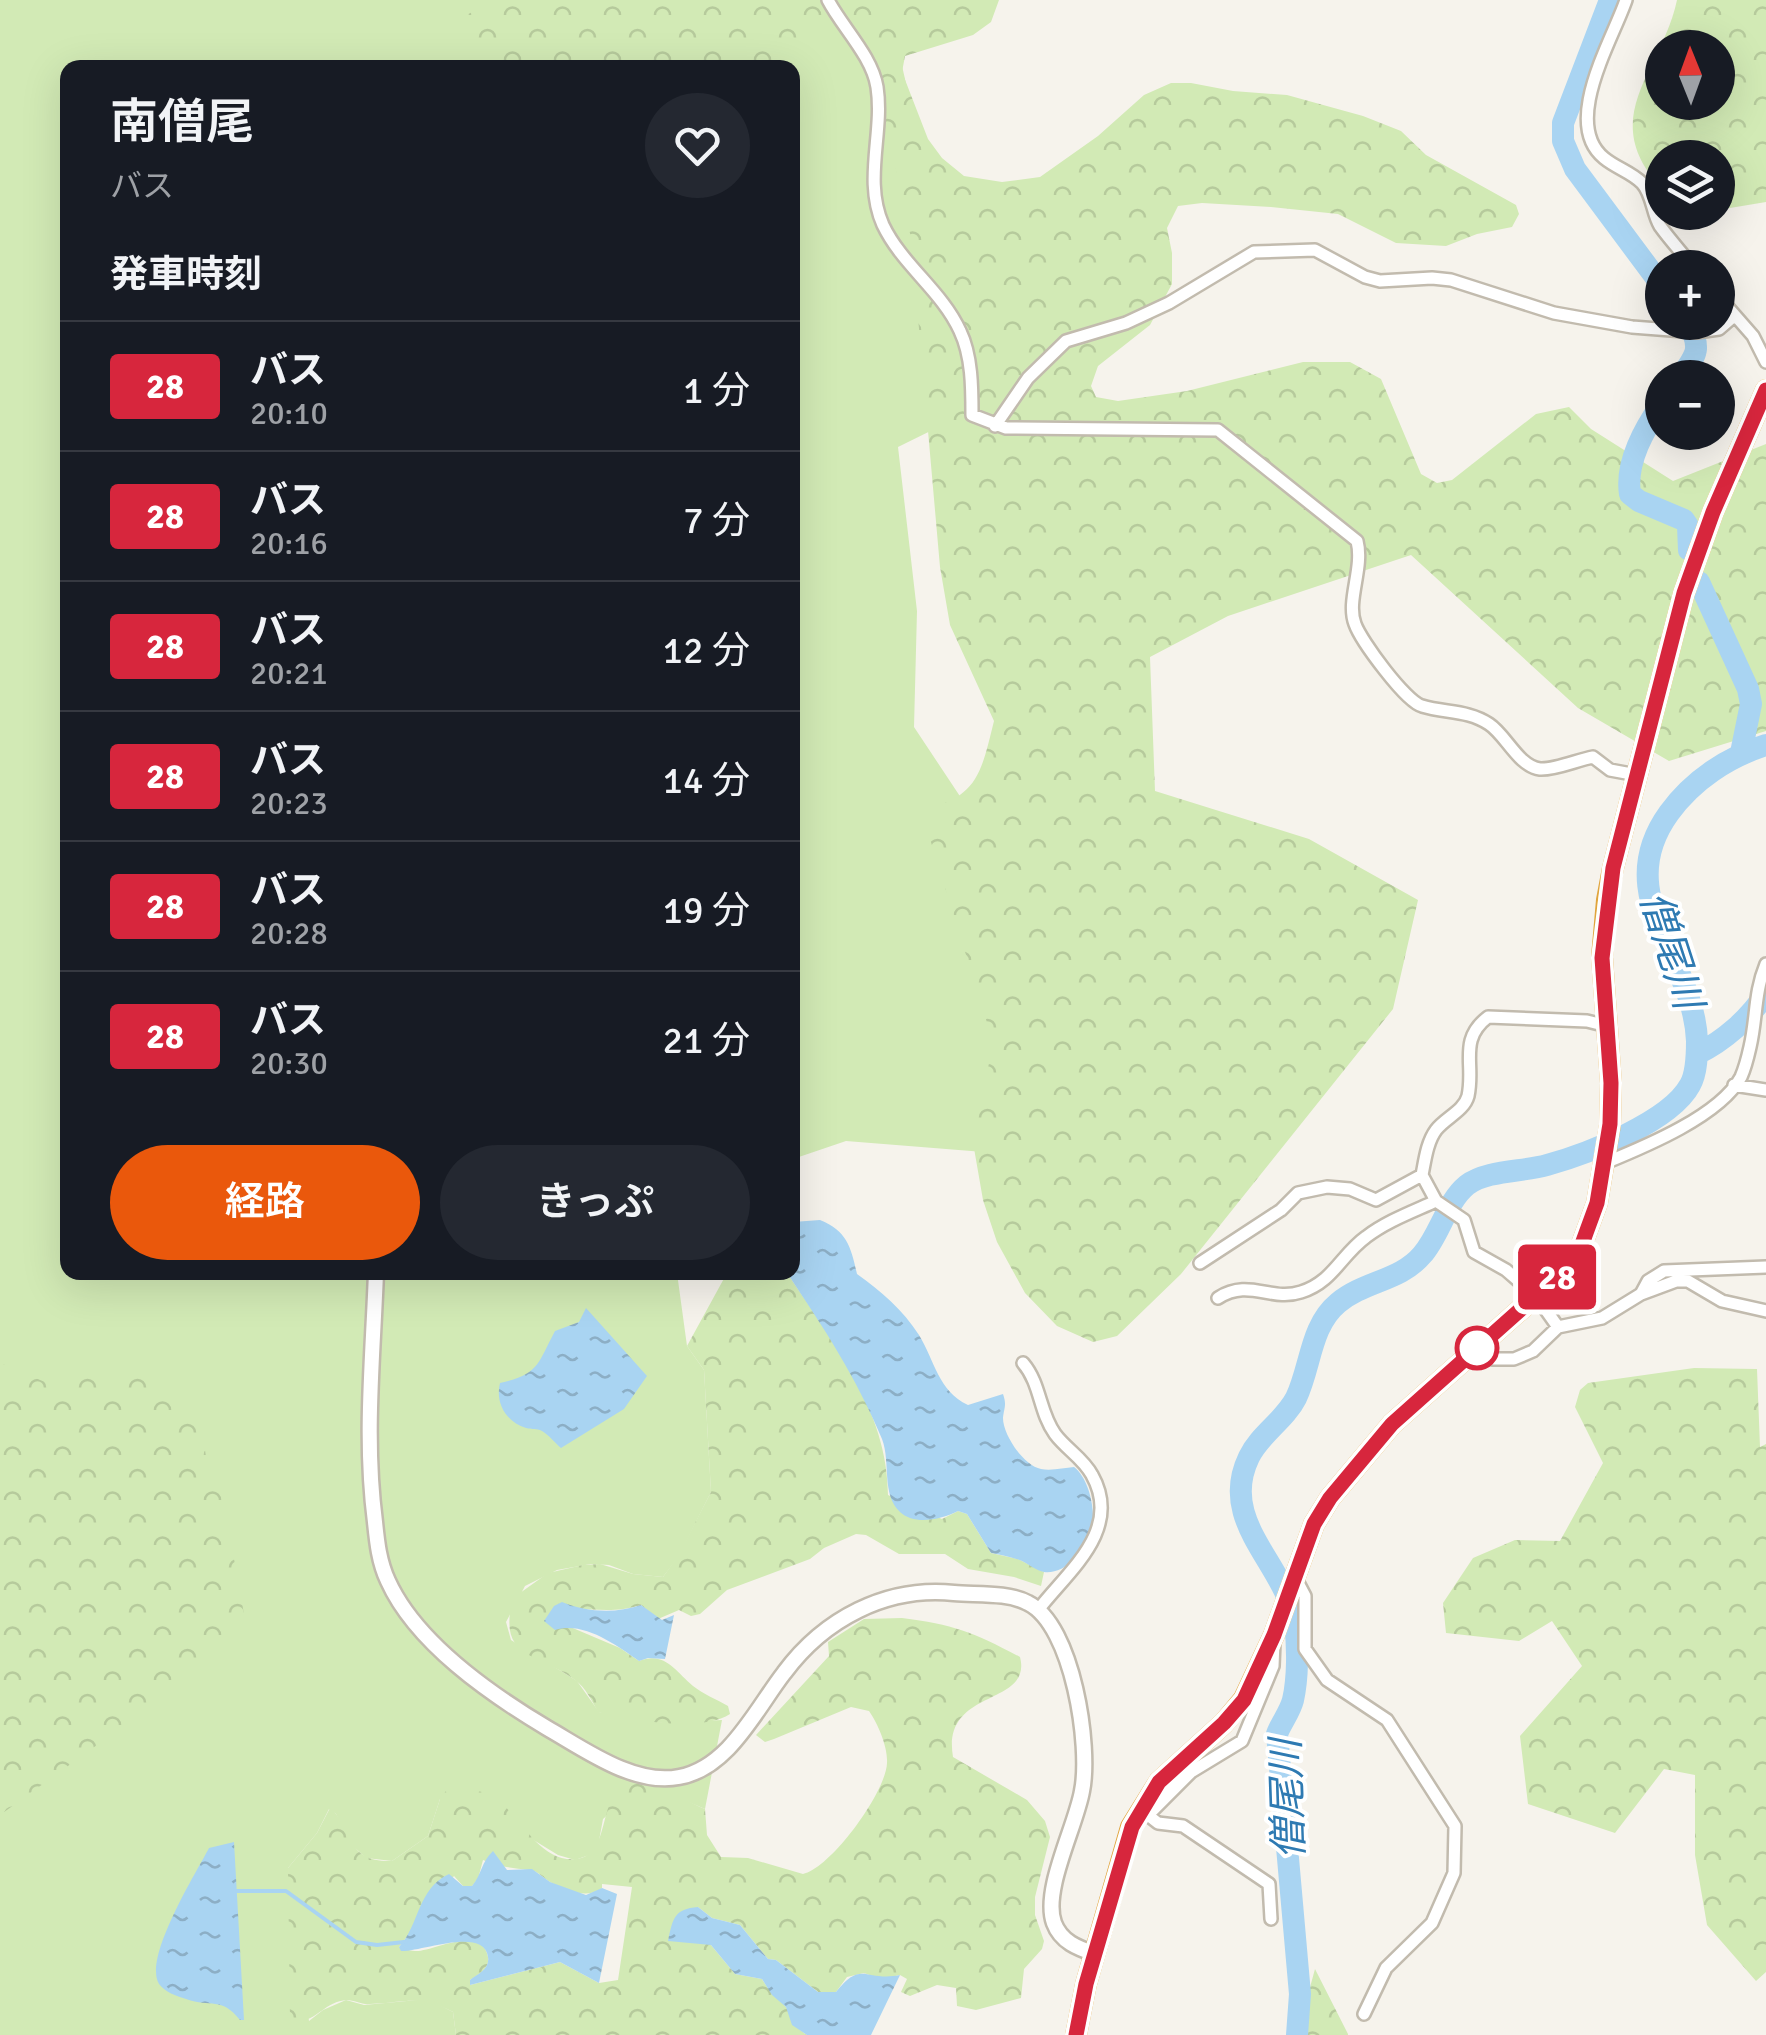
<!DOCTYPE html>
<html lang="ja">
<meta charset="utf-8">
<style>
:root{--surface:#171b24;--page:#242831;--text:#f1f3f6;--muted:#9ea1a6;--line:#363941;--accent:#ea580c}
body{margin:0;font-family:Signika,"Noto Sans JP",sans-serif;background:var(--page);color:var(--text);height:100vh;display:flex;flex-direction:column;font-size:38px;white-space:nowrap}
*{box-sizing:border-box;margin:0}
p{font-size:32px;color:var(--muted)}
.icon{flex:none;width:55px;height:55px;fill:none;stroke:currentColor;stroke-width:2;stroke-linecap:round;stroke-linejoin:round}
.map{position:relative;flex:1;overflow:hidden}
.drawer{position:absolute;left:60px;top:60px;width:740px;height:1220px;display:flex;flex-direction:column;background:var(--surface);border-radius:20px;box-shadow:0 10px 40px #0002}
.drawer>*{flex:none}
.badge{padding:0 20px;border-radius:8px;font-size:35px;line-height:65px}
.needle{width:65px;rotate:359deg}
.fabs{position:absolute;left:1645px;top:30px;display:grid;gap:20px}
.fabs a{display:grid;place-items:center;width:90px;height:90px;border-radius:50%;background:var(--surface);box-shadow:0 10px 40px #0002;font-size:50px}
.map>.badge{position:absolute;translate:-50% -50%;box-shadow:0 0 0 5px #fff}
h2{padding:0 50px;font-size:38px;line-height:90px}
.round{display:grid;place-items:center;flex:none;width:105px;height:105px;border-radius:52px;background:var(--page)}
.head{display:flex;align-items:center;justify-content:space-between;height:170px;padding:0 50px}
h1{font-size:48px;font-weight:600;line-height:75px}
.cta{display:flex;gap:20px;margin-top:auto;padding:20px 50px}
.cta a{flex:1;height:115px;border-radius:60px;background:var(--accent);color:#fff;font-size:40px;font-weight:600;line-height:115px;text-align:center}
.cta a+a{background:var(--page);color:var(--text)}
ul{padding:0;list-style:none}
li{display:flex;align-items:center;gap:30px;height:130px;padding:0 50px;border-top:2px solid var(--line)}
li div{flex:1}
li b{display:block;font-size:38px}
li em{font-style:normal}
li .badge{min-width:110px;font-weight:700;text-align:center}
.map>svg:first-child{display:block}
.grass{fill:#d2eab5}
.forest{fill:url(#forest-crowns);fill-rule:evenodd}
.water{fill:url(#water-ripples)}
.lines{fill:none;stroke-linecap:round;stroke-linejoin:round}
.stream{stroke:#a9d4f2;stroke-width:4}
.river{stroke:#a9d4f2;stroke-width:22}
.minor-casing{stroke:#c2bbae;stroke-width:16}
.tertiary-casing{stroke:#c2bbae;stroke-width:19}
.trunk-casing{stroke:#e0a43c;stroke-width:22}
.minor{stroke:#fff;stroke-width:11}
.tertiary{stroke:#fff;stroke-width:14}
.trunk{stroke:#ffd985;stroke-width:18}
.line-casing{stroke:#fff;stroke-width:22}
.line{stroke:#d7263d;stroke-width:15}
.stop-dot{fill:#fff;stroke:#d7263d;stroke-width:5}
.labels{text-anchor:middle;stroke-width:8;stroke-linejoin:round;paint-order:stroke}
.water-label{font-size:40px;font-style:italic;fill:#2e7ab2;stroke:#fff}
</style>
<div class="map">
<svg width="1766" height="2035" viewBox="0 0 1766 2035">
<defs>
<pattern id="forest-crowns" width="20" height="18" patternUnits="userSpaceOnUse" patternTransform="scale(2.5)"><rect width="20" height="18" fill="#d2eab5"/><path d="M2 6a3 3 0 1 1 6 0M12 15a3 3 0 1 1 6 0" fill="none" stroke="#b6ca9c"/></pattern>
<pattern id="water-ripples" width="26" height="14" patternUnits="userSpaceOnUse" patternTransform="scale(2.5)"><rect width="26" height="14" fill="#a9d4f2"/><path d="M2 4q2-2 4 0t4 0M15 11q2-2 4 0t4 0" fill="none" stroke="#8caec5"/></pattern>
</defs>
<rect width="100%" height="100%" fill="#f6f3ec"/>
<!-- grass -->
<path class="grass" d="M0,0H887L933,202L971,411L898,447L917,611L914,727L997,852L1060,1158L846,1141L793,1159L792,68H68V1272L677,1273L687,1346L704,1370L711,1492L679,1556L663,1577L633,1574L609,1565L591,1564L557,1570L525,1586L506,1622L511,1640L577,1681L599,1712L665,1723L722,1720L705,1809L644,1783L603,1819L598,1846L592,1854L575,1860L558,1855L527,1836L510,1815L440,1799L428,1836L392,1861L366,1858L353,1846L336,1814L329,1809L317,1833L288,1868L309,2021L323,2010L346,2000L364,2005L428,1999L453,2012L456,2035H0Z"/>
<!-- forest -->
<path class="forest" d="M498,0H999L991,22L973,35L905,56L902,72L928,139L942,158L964,176L1002,182L1040,177L1098,136L1144,95L1171,83H1191L1233,91L1287,95L1363,116L1401,131L1426,155L1516,205L1519,214L1512,227L1477,234L1446,246L1396,243L1338,214L1271,207L1202,203L1178,206L1167,228L1172,253V284L1150,325L1098,366L1091,386L1096,397L1118,401L1187,391L1303,362H1350L1381,379L1421,474L1437,483L1452,480L1536,414L1569,407L1591,429L1673,481L1766,444V731L1669,761L1578,708L1411,555L1228,616L1150,657L1155,791L1309,839L1418,900L1393,1009L1181,1274L1117,1336L1093,1342L1057,1326L1025,1293L997,1242L983,1200L971,1131L994,1045L921,810C978,798 981,773 994,721L950,625L940,567L911,238L880,96L839,3L792,67H499L447,24Z
M1677,0H1766V202L1718,210V158H1662V189C1595,117 1662,72 1677,0ZM1662,48H1718V102H1662Z
M727,1273H787C832,1340 888,1411 888,1495L942,1519L958,1511L967,1514L991,1553L1018,1559L1044,1572L1041,1586L1014,1577L968,1569L945,1554H899L866,1535L856,1534L824,1548L810,1559L727,1590L700,1614L691,1616L679,1610L658,1619L641,1605C616,1613 598,1609 573,1609L568,1626L620,1648L639,1661C665,1651 675,1671 693,1686C703,1694 716,1699 728,1706L730,1714C702,1733 630,1720 598,1712C592,1701 586,1688 575,1680C536,1651 497,1660 513,1598L548,1573L583,1565L600,1564L633,1574L663,1577L678,1556L711,1492L704,1370L687,1346Z
M0,1363L52,1385L92,1372L136,1365L180,1394L202,1430L208,1470L227,1498L228,1526L248,1636L0,1815Z
M1694,1368L1757,1369L1760,1447L1766,1444V1972L1756,1981L1707,1925L1695,1855V1775L1664,1769L1615,1833L1528,1804L1520,1736L1582,1666L1552,1621L1519,1641L1446,1633L1443,1603L1473,1558L1515,1540L1560,1541L1603,1463L1575,1407L1580,1390L1588,1383Z
M902,1618C953,1624 975,1633 1020,1657C1033,1707 941,1687 953,1757L1027,1800L1045,1821L1050,1837L1035,1897V1915L1044,1941L1042,1949L1024,1969L1021,1998L976,2010L957,2006L956,1988L937,1985L910,1996L901,1992L907,1979L900,1975L881,1979L864,1973L847,1977L836,1992H818L776,1960L768,1959L740,1925L712,1918L698,1907L711,1945L735,1974L762,1979C770,1993 778,1996 786,2007C796,2021 788,2022 807,2035H456L453,2012C418,1994 407,2003 370,2004C362,2005 354,2000 347,2000C323,2001 314,2027 290,2020L288,1868L317,1833L330,1808C357,1832 344,1862 392,1861L428,1836L440,1799L446,1791C457,1792 474,1789 485,1793C517,1803 534,1864 577,1859C616,1854 593,1779 640,1783C661,1784 686,1801 705,1809L707,1835L721,1857L748,1858L803,1874C831,1868 886,1792 887,1763C888,1747 878,1724 869,1711L851,1707L774,1739L765,1742L756,1735L829,1656L828,1642L864,1619ZM483,1860C500,1867 512,1868 529,1870C537,1870 543,1878 550,1882C565,1890 587,1900 602,1888V1884L632,1887L618,1980L599,1983L560,1962L470,1985V1980C479,1974 490,1969 488,1957C482,1923 433,1952 415,1951C409,1951 404,1948 399,1947L454,1876L463,1886H472L478,1879Z
M1315,1969L1348,2034V2035H1297Z"/>
<!-- water -->
<path class="water" d="M820,1220C847,1231 851,1247 857,1274C881,1291 903,1310 919,1335C935,1361 938,1391 968,1405L1003,1394C1007,1405 1004,1408 1003,1418C1003,1435 1024,1466 1041,1469C1051,1471 1064,1468 1074,1467C1090,1479 1097,1515 1091,1534C1087,1552 1063,1575 1044,1572C1037,1571 1028,1564 1022,1561C1012,1557 1001,1555 991,1553L967,1514L958,1511C942,1519 915,1526 900,1512C881,1494 891,1463 882,1439C856,1377 824,1328 787,1273L792,1272L793,1222Z
M586,1308L647,1376L624,1409L561,1448C555,1443 549,1435 542,1431C536,1428 533,1430 526,1428C506,1422 495,1403 500,1383C539,1374 537,1365 555,1331L579,1322Z
M562,1602C586,1612 615,1614 641,1605L662,1620L674,1615L665,1659L648,1658L639,1661C616,1645 584,1621 555,1630L544,1621L554,1606Z
M234,1842L244,2020H240C221,1996 211,2008 186,1999C176,1996 165,1992 159,1984C143,1958 196,1873 209,1848Z
M493,1851L507,1870L532,1869L550,1882L586,1895L602,1888L617,1894L599,1983L560,1962L470,1985V1980C478,1974 490,1969 488,1957C484,1926 421,1952 401,1951L399,1947C420,1924 417,1889 449,1874L463,1886H472C482,1874 481,1862 493,1851Z
M698,1907L712,1918L740,1925L768,1959L776,1960L818,1992H836C862,1959 865,1982 900,1975L871,2035H807L792,2025L786,2007L772,1995L762,1979L735,1974L711,1945L668,1941C673,1918 674,1909 698,1907Z"/>
<g class="lines">
<!-- stream -->
<path class="stream" d="M236,1891H286L356,1942L377,1945L404,1942"/>
<!-- river -->
<path class="river" d="M1610,0L1563,123V141L1575,169L1662,286
M1680,378C1697,354 1702,349 1688,322
M1662,403C1645,428 1625,462 1630,494L1639,501L1684,520L1688,526L1689,550
M1699,582L1748,689L1751,704L1741,753
M1697,1054C1724,1041 1750,1018 1766,993
M1297,2035L1300,1994L1277,1734C1281,1723 1290,1712 1293,1700C1298,1678 1298,1647 1295,1624C1287,1564 1217,1523 1249,1457C1260,1434 1285,1420 1296,1398C1311,1367 1310,1326 1338,1303C1364,1281 1400,1281 1422,1255C1440,1235 1446,1202 1467,1185C1487,1170 1523,1172 1547,1165C1587,1154 1670,1122 1690,1085C1697,1073 1697,1054 1697,1041C1694,957 1609,896 1669,813C1693,780 1728,757 1766,745"/>
<!-- minor casing -->
<g class="minor-casing">
<path id="minor" d="M828,0C842,27 872,56 877,87C884,133 863,180 883,225C902,265 942,291 960,331C972,356 972,388 972,415L1006,428L1218,430L1357,541C1364,568 1346,601 1355,624C1361,641 1406,702 1422,706C1445,713 1468,710 1489,724C1506,735 1518,766 1540,769C1555,770 1577,760 1593,757L1610,770L1637,775
M1626,0C1613,39 1561,123 1604,158C1616,168 1631,172 1642,183C1653,195 1652,213 1660,226C1670,240 1683,254 1694,268
M1718,296L1753,336L1766,362
M995,426L1028,378L1066,341L1126,323L1169,303L1254,252L1315,250L1365,277L1380,281L1432,278L1451,280L1554,313L1632,327L1697,332L1719,329L1734,316
M1734,1085L1766,1090
M1605,1163C1644,1147 1720,1116 1741,1077C1745,1068 1748,1056 1750,1047C1757,1017 1754,993 1766,964
M1422,1175L1436,1201L1464,1220L1474,1252L1506,1270L1536,1296L1558,1327
M1200,1263L1281,1210L1298,1193L1327,1187L1350,1189L1376,1200L1422,1175C1425,1160 1427,1142 1436,1130C1445,1118 1464,1111 1468,1096C1475,1064 1458,1040 1488,1017L1587,1021L1607,1026
M1641,1294L1648,1281L1664,1271L1766,1267
M1218,1298C1249,1278 1271,1302 1301,1292C1333,1282 1341,1255 1366,1237C1387,1221 1412,1212 1436,1201
M1473,1352L1492,1359H1514L1533,1351L1558,1327L1602,1318L1641,1294L1676,1281H1688L1722,1301L1766,1311
M1023,1363C1041,1384 1039,1412 1055,1434C1066,1449 1083,1458 1092,1475C1123,1530 1068,1571 1038,1610
M1295,1577L1305,1596V1649L1327,1680L1387,1720L1455,1826L1454,1873L1432,1923L1386,1968L1364,2014
M1144,1812L1158,1823L1183,1826L1269,1884L1271,1919
M1148,1815L1191,1772L1242,1741L1273,1666L1274,1642"/>
</g>
<!-- tertiary casing -->
<g class="tertiary-casing">
<path id="tertiary" d="M376,1272C373,1356 364,1438 375,1522C377,1542 379,1562 388,1581C416,1643 490,1694 547,1728C584,1749 634,1786 679,1777C729,1768 756,1709 784,1673C824,1619 886,1586 954,1593C976,1595 1008,1592 1028,1603C1073,1625 1091,1747 1082,1791C1076,1826 1042,1890 1054,1923C1061,1942 1078,1948 1095,1954"/>
</g>
<!-- trunk casing -->
<g class="trunk-casing">
<path id="trunk" d="M1076,2035L1086,1984L1131,1827L1159,1782L1224,1723L1244,1699L1274,1635L1314,1524L1330,1498L1392,1424L1557,1277L1582,1244L1597,1203L1610,1125L1611,1083L1602,957L1607,900L1613,868L1684,593L1713,512L1766,390"/>
</g>
<!-- minor -->
<use href="#minor" class="minor"/>
<!-- tertiary -->
<use href="#tertiary" class="tertiary"/>
<!-- trunk -->
<use href="#trunk" class="trunk"/>
</g>
<g class="lines">
<!-- line casing -->
<g class="line-casing">
<path id="line" d="M1076,2035L1086,1984L1132,1827L1159,1782L1224,1723L1244,1700L1274,1635L1314,1524L1330,1498L1392,1424L1557,1277L1582,1244L1597,1203L1610,1124L1611,1083L1602,958L1613,868L1684,593L1713,512L1766,390"/>
</g>
<!-- line -->
<use href="#line" class="line"/>
</g>
<!-- markers -->
<circle class="stop-dot" cx="1477" cy="1348" r="20"/>
<g class="labels">
<!-- water labels -->
<g class="water-label">
<text transform="translate(1672 950) rotate(72)" y="14">僧尾川</text>
<text transform="translate(1287 1799) rotate(-92)" y="14">僧尾川</text>
</g>
</g>
</svg>
<div class="fabs">
<a><svg class="needle" viewBox="-14 -14 28 28"><path d="M0-13l5 13h-10z" fill="#e53935"/><path d="M0 13l5-13h-10z" fill="#9ea1a6"/></svg></a>
<a><svg class="icon" aria-label="layers" viewBox="0 0 24 24"><path d="M12 4l9 5-9 5-9-5zM3 14l9 5 9-5"/></svg></a>
<a>+</a>
<a>−</a>
</div>
<b class="badge" style="left:1557px;top:1277px;background:#d7263d;color:#fff">28</b>
<section class="drawer">
<div class="head"><div><h1>南僧尾</h1><p>バス</p></div><a class="round"><svg class="icon" aria-label="heart" viewBox="0 0 24 24"><path d="M12 20l-8-8c-3-5 5-10 8-4 3-6 11-1 8 4z"/></svg></a></div>
<h2>発車時刻</h2>
<ul>
<li><span class="badge" style="background:#d7263d;color:#fff">28</span><div><b>バス</b><p>20:10</p></div><em>1 分</em></li>
<li><span class="badge" style="background:#d7263d;color:#fff">28</span><div><b>バス</b><p>20:16</p></div><em>7 分</em></li>
<li><span class="badge" style="background:#d7263d;color:#fff">28</span><div><b>バス</b><p>20:21</p></div><em>12 分</em></li>
<li><span class="badge" style="background:#d7263d;color:#fff">28</span><div><b>バス</b><p>20:23</p></div><em>14 分</em></li>
<li><span class="badge" style="background:#d7263d;color:#fff">28</span><div><b>バス</b><p>20:28</p></div><em>19 分</em></li>
<li><span class="badge" style="background:#d7263d;color:#fff">28</span><div><b>バス</b><p>20:30</p></div><em>21 分</em></li>
</ul>
<div class="cta"><a>経路</a><a>きっぷ</a></div>
</section>
</div>
